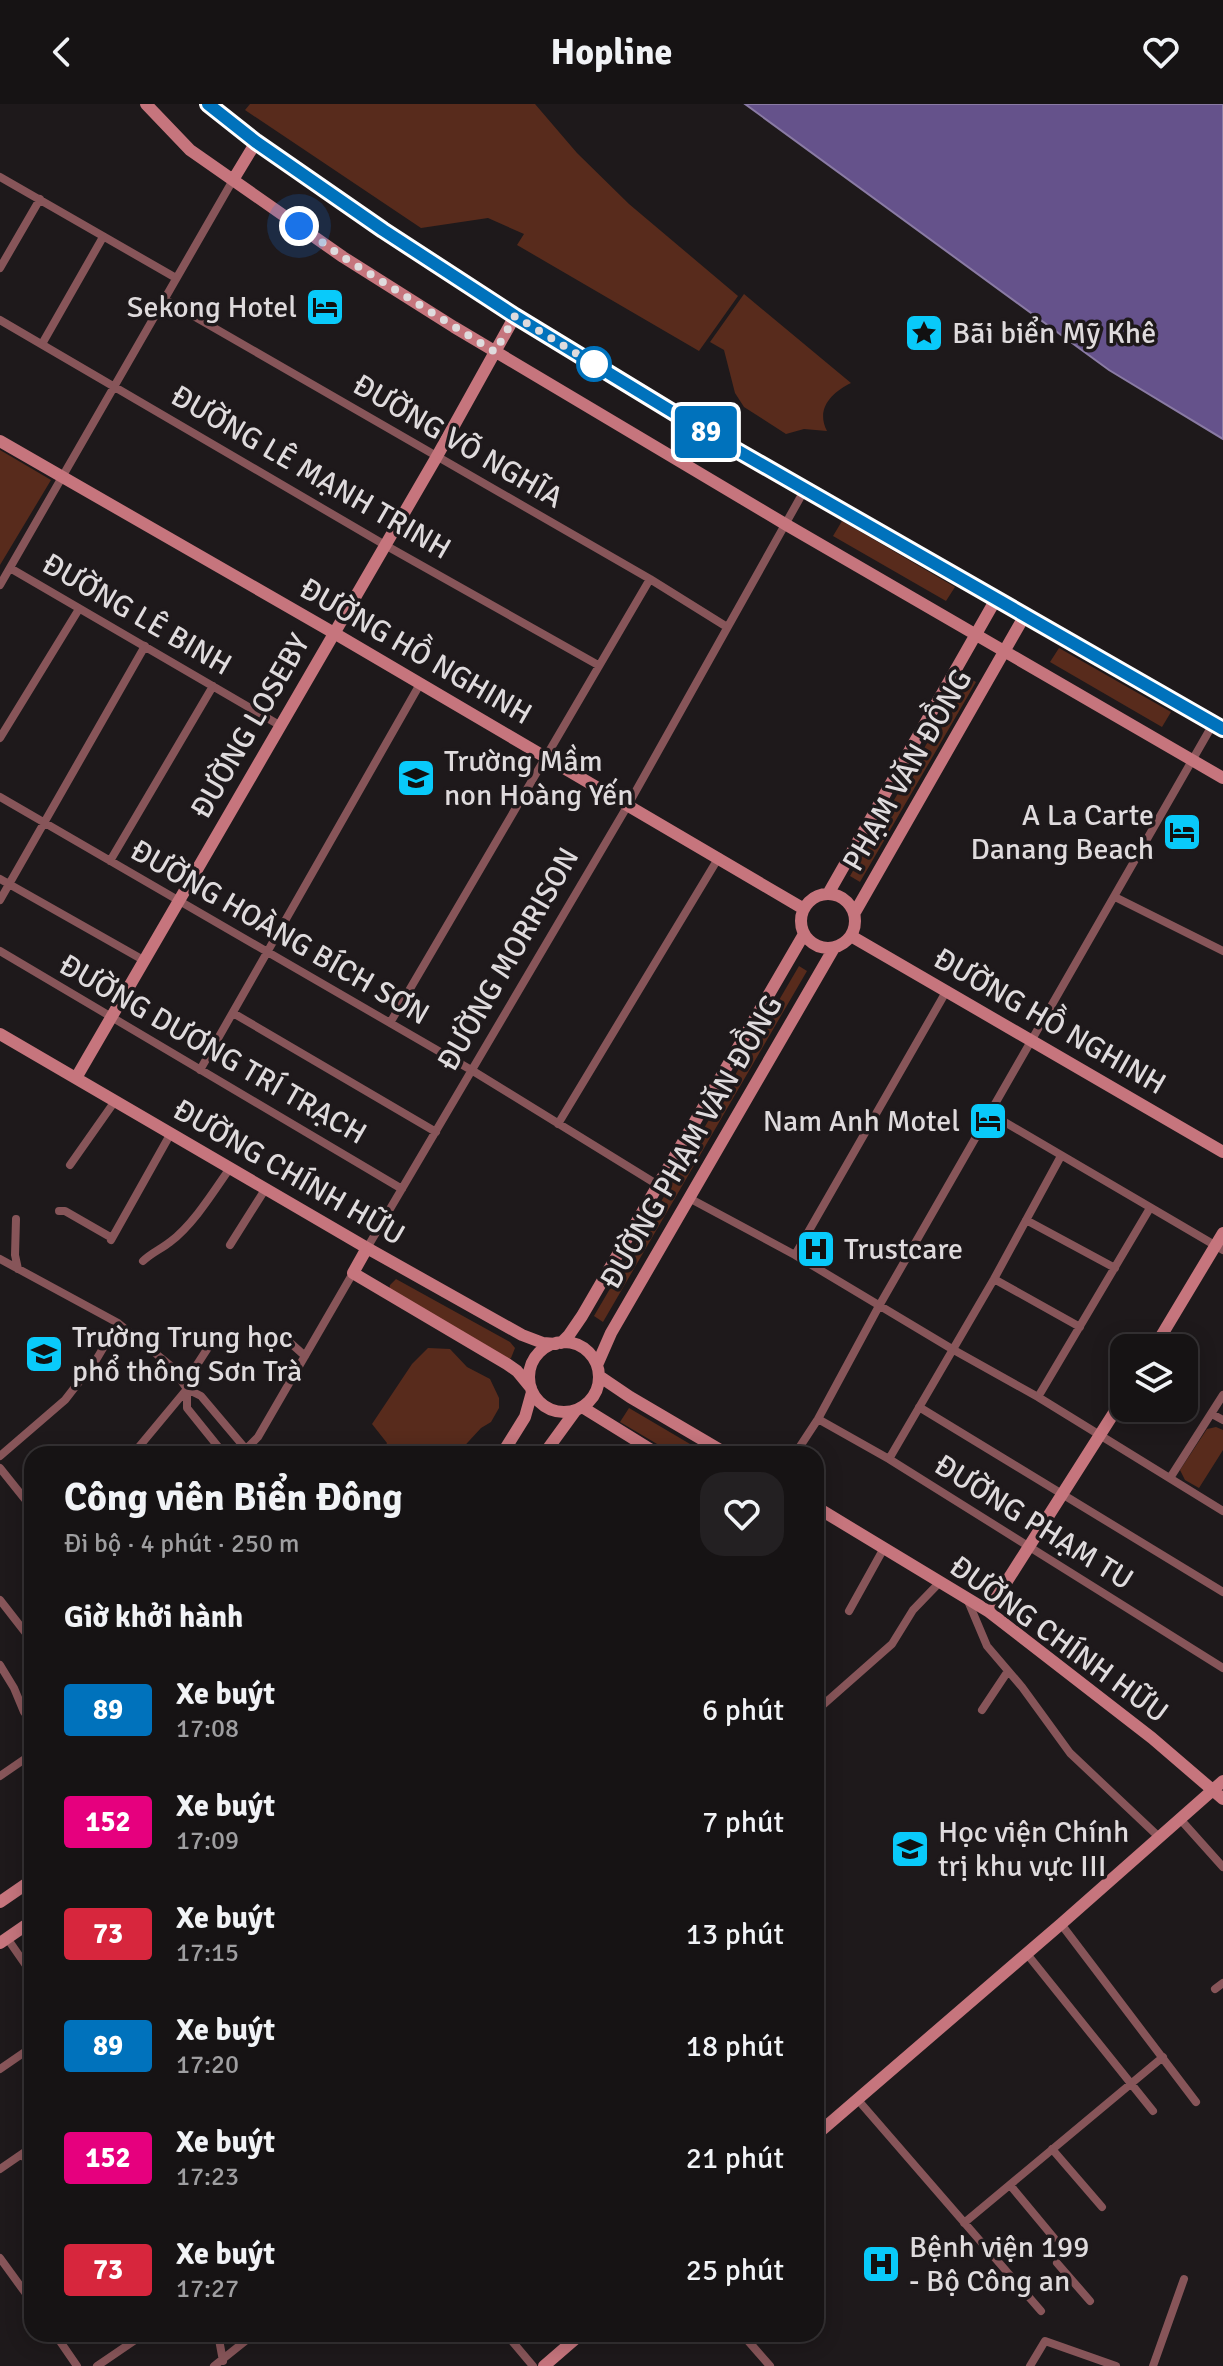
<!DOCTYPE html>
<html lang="vi">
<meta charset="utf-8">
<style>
:root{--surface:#161314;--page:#232022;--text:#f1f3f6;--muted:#9e9ea0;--line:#353234}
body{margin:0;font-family:Signika,sans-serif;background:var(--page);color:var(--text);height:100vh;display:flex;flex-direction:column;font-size:30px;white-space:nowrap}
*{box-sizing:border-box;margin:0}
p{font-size:26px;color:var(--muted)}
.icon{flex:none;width:44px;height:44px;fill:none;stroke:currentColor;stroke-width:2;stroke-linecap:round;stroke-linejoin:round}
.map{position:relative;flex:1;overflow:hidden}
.drawer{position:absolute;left:24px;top:1342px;width:800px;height:896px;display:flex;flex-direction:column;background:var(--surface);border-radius:24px;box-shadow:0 4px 20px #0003,0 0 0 2px var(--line)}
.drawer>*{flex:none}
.badge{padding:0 16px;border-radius:6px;font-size:28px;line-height:52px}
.controls{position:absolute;left:1110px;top:1230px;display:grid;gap:16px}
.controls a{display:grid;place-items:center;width:88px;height:88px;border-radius:16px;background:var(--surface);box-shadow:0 4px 20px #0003,0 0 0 2px var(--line);font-size:40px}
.you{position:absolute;width:40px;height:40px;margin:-20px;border:6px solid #fff;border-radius:50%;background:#1a73e8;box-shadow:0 0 0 12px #1a73e833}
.map>.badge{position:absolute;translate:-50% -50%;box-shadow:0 0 0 4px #fff}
h2{padding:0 40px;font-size:30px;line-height:72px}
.round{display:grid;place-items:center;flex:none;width:84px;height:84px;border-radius:24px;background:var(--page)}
.head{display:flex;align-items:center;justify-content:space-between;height:136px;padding:0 40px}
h1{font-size:38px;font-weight:800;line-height:60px}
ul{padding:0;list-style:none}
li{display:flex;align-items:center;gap:24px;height:112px;padding:0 40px}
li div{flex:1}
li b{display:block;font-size:30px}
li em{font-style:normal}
li .badge{min-width:88px;font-weight:700;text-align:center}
header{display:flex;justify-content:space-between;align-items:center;height:104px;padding:0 40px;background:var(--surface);font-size:36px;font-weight:800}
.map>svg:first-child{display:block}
.green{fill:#582b1c}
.water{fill:#65528b;stroke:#8a7ba4;stroke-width:2}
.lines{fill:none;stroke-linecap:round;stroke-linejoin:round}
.street{stroke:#875559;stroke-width:8}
.secondary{stroke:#c6757d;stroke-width:12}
.line-casing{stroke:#fff;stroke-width:18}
.line{stroke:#0072bc;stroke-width:12}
.walk{stroke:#dfdbdd;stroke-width:8;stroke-dasharray:0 14.4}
.stop-dot{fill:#fff;stroke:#0072bc;stroke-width:4}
.labels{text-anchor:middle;stroke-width:7;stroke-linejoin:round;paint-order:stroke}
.poi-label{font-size:30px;fill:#dfdbdd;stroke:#1e191b;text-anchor:start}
.street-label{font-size:30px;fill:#dfdbdd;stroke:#1e191b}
</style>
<header><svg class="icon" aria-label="back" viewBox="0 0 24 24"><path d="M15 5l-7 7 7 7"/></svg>Hopline<svg class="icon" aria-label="heart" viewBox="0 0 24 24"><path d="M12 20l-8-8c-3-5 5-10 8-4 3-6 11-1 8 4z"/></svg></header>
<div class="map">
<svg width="1223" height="2262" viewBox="0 0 1223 2262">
<rect width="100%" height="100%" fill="#1e191b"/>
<!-- green -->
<path class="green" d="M250,0H535L577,49L629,100L738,192L699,247L517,141L524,130L488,114L421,124L245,6Z
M744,190L851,279C833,288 815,304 827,327L804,325L786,330L744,303L735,289L724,246L710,238Z
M0,346L51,376L0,461Z
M842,417L955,483L946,497L833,432Z
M1059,544L1171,608L1162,623L1050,558Z
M966,572L976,578L860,778L850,772Z
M799,862L807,867L603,1218L594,1212Z
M396,1175L510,1238L515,1244L511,1254L506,1256L389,1187L390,1181Z
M428,1244L450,1245L467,1263L490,1275L499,1294V1304L491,1318L481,1324L457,1350H381L387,1339L372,1320L412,1260Z
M629,1304L707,1350H674L620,1318Z
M1216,1323L1223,1326V1346L1199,1384L1185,1376L1180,1366L1207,1325Z"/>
<!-- water -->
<path class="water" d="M745,0H1223V335L1109,266Z"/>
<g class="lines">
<!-- street -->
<path class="street" d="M0,73L176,174
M0,164L40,95
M164,195L650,475L727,523
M0,216L385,441L598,561
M42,240L103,133
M10,464L281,622
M0,481L233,76
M0,634L79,505
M0,693L473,967L658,1081
M110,757L213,582
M0,775L145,857
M1115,793L1223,847
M0,796L145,542
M0,847L402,1085
M233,909L436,1028
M390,919L650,475
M200,966L420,580
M991,1010L1223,1146
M558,1020L719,753
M70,1061L115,997
M689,1094L795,1151L952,1245L1038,1293L1223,1407
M59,1107H65L112,1134
M16,1115L15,1151L18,1165
M1026,1116L1115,1164
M111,1136L171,1029
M230,1141L266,1084
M367,1144L628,701L805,385
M795,1151L947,886
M0,1155L118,1219L171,1262L187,1285L201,1292L250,1350
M143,1157C151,1149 161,1145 170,1138C193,1121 214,1087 230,1064
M994,1175L1080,1223
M285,1234L305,1252
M187,1286V1304L224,1350
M1038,1293L1150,1104
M919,1303L1223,1488
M1212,1310L1223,1316
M818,1315L889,1355L1223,1564
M246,1345L258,1333L353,1169
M133,1350L187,1285L191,1270L213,1236
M795,1350L818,1315L879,1202L1213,620
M0,1352L65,1296L96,1256L118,1219
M889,1355L994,1175L1061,1052
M0,1364L32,1404
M1170,1374L1223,1291
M0,1496L32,1537
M968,1497L987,1542L1022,1583L1070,1649L1159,1733
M849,1507L884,1444
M0,1561L14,1584L24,1608
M982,1606L1008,1567
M816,1607L892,1540L913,1506L940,1478
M0,1672L32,1650
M1180,1715L1223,1763
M1061,1820L1196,1998
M7,1834L32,1870
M1027,1850L1153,2007
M1215,1885L1223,1879
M0,1965L32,1943
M858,1996L1041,2207
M1052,2045L1102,2103
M22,2050L32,2064
M0,2065L32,2043
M1010,2081L1054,2134
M964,2119L1163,1953
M0,2154L32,2198
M1057,2159L1090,2197
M55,2230L77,2262
M218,2230L223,2257
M297,2230L308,2235L337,2236L392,2235L404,2230
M506,2230L533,2262
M742,2230L770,2262
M97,2262L144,2230
M214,2262L254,2230
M1030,2262L1045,2237L1116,2262
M1153,2262L1184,2175"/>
<!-- secondary -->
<path class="secondary" d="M146,0L190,46L343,153L454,223L785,420L1223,674
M208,0L256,38L383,126L515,212L712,332L1223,625
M233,76L256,38
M0,337L334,529L804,805
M828,790L996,495
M801 817a27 27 0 1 1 54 0a27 27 0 1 1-54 0Z
M854,810L1025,511
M851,832L1223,1048
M0,930L367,1144L522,1231L543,1239L556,1240
M76,974L436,354L515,212
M367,1144L353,1169L507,1260L517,1267L531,1284
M529 1273a35 35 0 1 1 70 0a35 35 0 1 1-70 0Z
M561,1239L569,1231L582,1212L804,830
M1154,1244L1223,1129
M597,1261L611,1229L834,844
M599,1272L630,1293L727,1350
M582,1303L658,1350
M502,1350L525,1313L532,1288
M544,1350L576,1306
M816,1403L988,1507L1152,1634L1223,1695
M988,1507L1124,1293
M0,1798L32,1776
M0,1839L32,1817
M816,2031L1061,1820L1223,1677
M544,2262L581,2230"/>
</g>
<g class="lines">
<!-- line casing -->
<g class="line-casing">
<path id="line" d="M208,0L256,38L383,126L515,212L712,332L1223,625"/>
</g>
<!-- line -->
<use href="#line" class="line"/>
<!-- walk -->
<path class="walk" d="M299,122L343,153L495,248L515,212L600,264L594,260"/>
</g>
<!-- icons -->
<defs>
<g id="hotel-square" transform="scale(2)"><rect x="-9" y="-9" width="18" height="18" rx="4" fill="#09cafa" stroke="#1e191b"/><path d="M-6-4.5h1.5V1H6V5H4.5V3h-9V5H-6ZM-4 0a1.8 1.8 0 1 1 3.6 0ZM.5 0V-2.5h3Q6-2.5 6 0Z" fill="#111"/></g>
<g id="sight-square" transform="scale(2)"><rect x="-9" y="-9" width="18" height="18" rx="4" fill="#09cafa" stroke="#1e191b"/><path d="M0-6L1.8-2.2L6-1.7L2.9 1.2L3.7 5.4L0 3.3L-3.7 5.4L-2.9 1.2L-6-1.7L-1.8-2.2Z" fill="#111"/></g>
<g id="school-square" transform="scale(2)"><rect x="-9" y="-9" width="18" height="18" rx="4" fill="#09cafa" stroke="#1e191b"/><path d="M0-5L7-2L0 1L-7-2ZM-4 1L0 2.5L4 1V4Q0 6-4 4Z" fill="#111"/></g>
<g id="hospital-square" transform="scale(2)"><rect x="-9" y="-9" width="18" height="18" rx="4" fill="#09cafa" stroke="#1e191b"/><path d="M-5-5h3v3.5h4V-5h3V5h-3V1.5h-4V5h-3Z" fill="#111"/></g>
<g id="university-square" transform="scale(2)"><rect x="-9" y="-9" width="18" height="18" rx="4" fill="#09cafa" stroke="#1e191b"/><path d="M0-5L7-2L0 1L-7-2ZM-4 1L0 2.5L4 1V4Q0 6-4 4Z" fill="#111"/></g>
</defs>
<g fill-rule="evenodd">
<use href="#hotel-square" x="325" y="203"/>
<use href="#sight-square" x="924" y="229"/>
<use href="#school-square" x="416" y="674"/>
<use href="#hotel-square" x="1182" y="728"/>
<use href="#hotel-square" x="988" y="1017"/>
<use href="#hospital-square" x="816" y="1145"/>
<use href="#school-square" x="44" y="1250"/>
<use href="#university-square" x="910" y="1745"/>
<use href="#hospital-square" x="881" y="2160"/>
</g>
<!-- markers -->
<circle class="stop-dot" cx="594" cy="260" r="16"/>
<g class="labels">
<!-- poi labels -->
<g class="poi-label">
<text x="297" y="213" text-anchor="end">Sekong Hotel</text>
<text x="952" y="239">Bãi biển Mỹ Khê</text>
<text x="444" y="667">Trường Mầm<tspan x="444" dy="34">non Hoàng Yến</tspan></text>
<text x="1154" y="721" text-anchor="end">A La Carte<tspan x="1154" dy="34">Danang Beach</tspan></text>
<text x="960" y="1027" text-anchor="end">Nam Anh Motel</text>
<text x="844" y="1155">Trustcare</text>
<text x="72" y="1243">Trường Trung học<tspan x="72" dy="34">phổ thông Sơn Trà</tspan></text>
<text x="938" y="1738">Học viện Chính<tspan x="938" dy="34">trị khu vực III</tspan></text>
<text x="909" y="2153">Bệnh viện 199<tspan x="909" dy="34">- Bộ Công an</tspan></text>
</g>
<!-- street labels -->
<g class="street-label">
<text transform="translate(458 337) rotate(30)" y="10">ĐƯỜNG VÕ NGHĨA</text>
<text transform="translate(311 368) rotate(30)" y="10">ĐƯỜNG LÊ MẠNH TRINH</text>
<text transform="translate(137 510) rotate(30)" y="10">ĐƯỜNG LÊ BINH</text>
<text transform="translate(416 547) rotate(30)" y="10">ĐƯỜNG HỒ NGHINH</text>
<text transform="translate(250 622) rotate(-60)" y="10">ĐƯỜNG LOSEBY</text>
<text transform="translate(907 666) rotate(-60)" y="10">PHẠM VĂN ĐỒNG</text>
<text transform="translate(280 828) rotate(30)" y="10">ĐƯỜNG HOÀNG BÍCH SƠN</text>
<text transform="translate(508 855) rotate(-60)" y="10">ĐƯỜNG MORRISON</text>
<text transform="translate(1050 917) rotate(30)" y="10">ĐƯỜNG HỒ NGHINH</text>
<text transform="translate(213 945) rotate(30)" y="10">ĐƯỜNG DƯƠNG TRÍ TRẠCH</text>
<text transform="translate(691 1038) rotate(-60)" y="10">ĐƯỜNG PHẠM VĂN ĐỒNG</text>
<text transform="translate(289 1068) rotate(30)" y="10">ĐƯỜNG CHÍNH HỮU</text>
<text transform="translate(1034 1418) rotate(32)" y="10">ĐƯỜNG PHẠM TU</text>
<text transform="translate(1059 1535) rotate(36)" y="10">ĐƯỜNG CHÍNH HỮU</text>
</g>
</g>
</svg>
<div class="controls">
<a><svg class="icon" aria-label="layers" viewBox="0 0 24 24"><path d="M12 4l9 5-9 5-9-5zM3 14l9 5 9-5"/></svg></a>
</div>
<div class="you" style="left:299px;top:122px"></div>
<b class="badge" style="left:706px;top:328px;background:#0072bc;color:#fff">89</b>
<section class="drawer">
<div class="head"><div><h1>Công viên Biển Đông</h1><p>Đi bộ · 4 phút · 250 m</p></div><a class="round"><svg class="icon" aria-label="heart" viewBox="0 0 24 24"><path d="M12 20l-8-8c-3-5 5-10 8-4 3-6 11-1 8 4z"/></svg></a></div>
<h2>Giờ khởi hành</h2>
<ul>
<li><span class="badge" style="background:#0072bc;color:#fff">89</span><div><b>Xe buýt</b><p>17:08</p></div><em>6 phút</em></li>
<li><span class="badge" style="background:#e6007e;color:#fff">152</span><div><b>Xe buýt</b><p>17:09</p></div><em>7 phút</em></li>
<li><span class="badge" style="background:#d7263d;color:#fff">73</span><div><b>Xe buýt</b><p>17:15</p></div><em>13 phút</em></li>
<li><span class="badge" style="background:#0072bc;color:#fff">89</span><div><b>Xe buýt</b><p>17:20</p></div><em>18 phút</em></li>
<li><span class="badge" style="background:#e6007e;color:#fff">152</span><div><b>Xe buýt</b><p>17:23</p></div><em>21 phút</em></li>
<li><span class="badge" style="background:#d7263d;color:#fff">73</span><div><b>Xe buýt</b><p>17:27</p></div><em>25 phút</em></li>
</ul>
</section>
</div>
